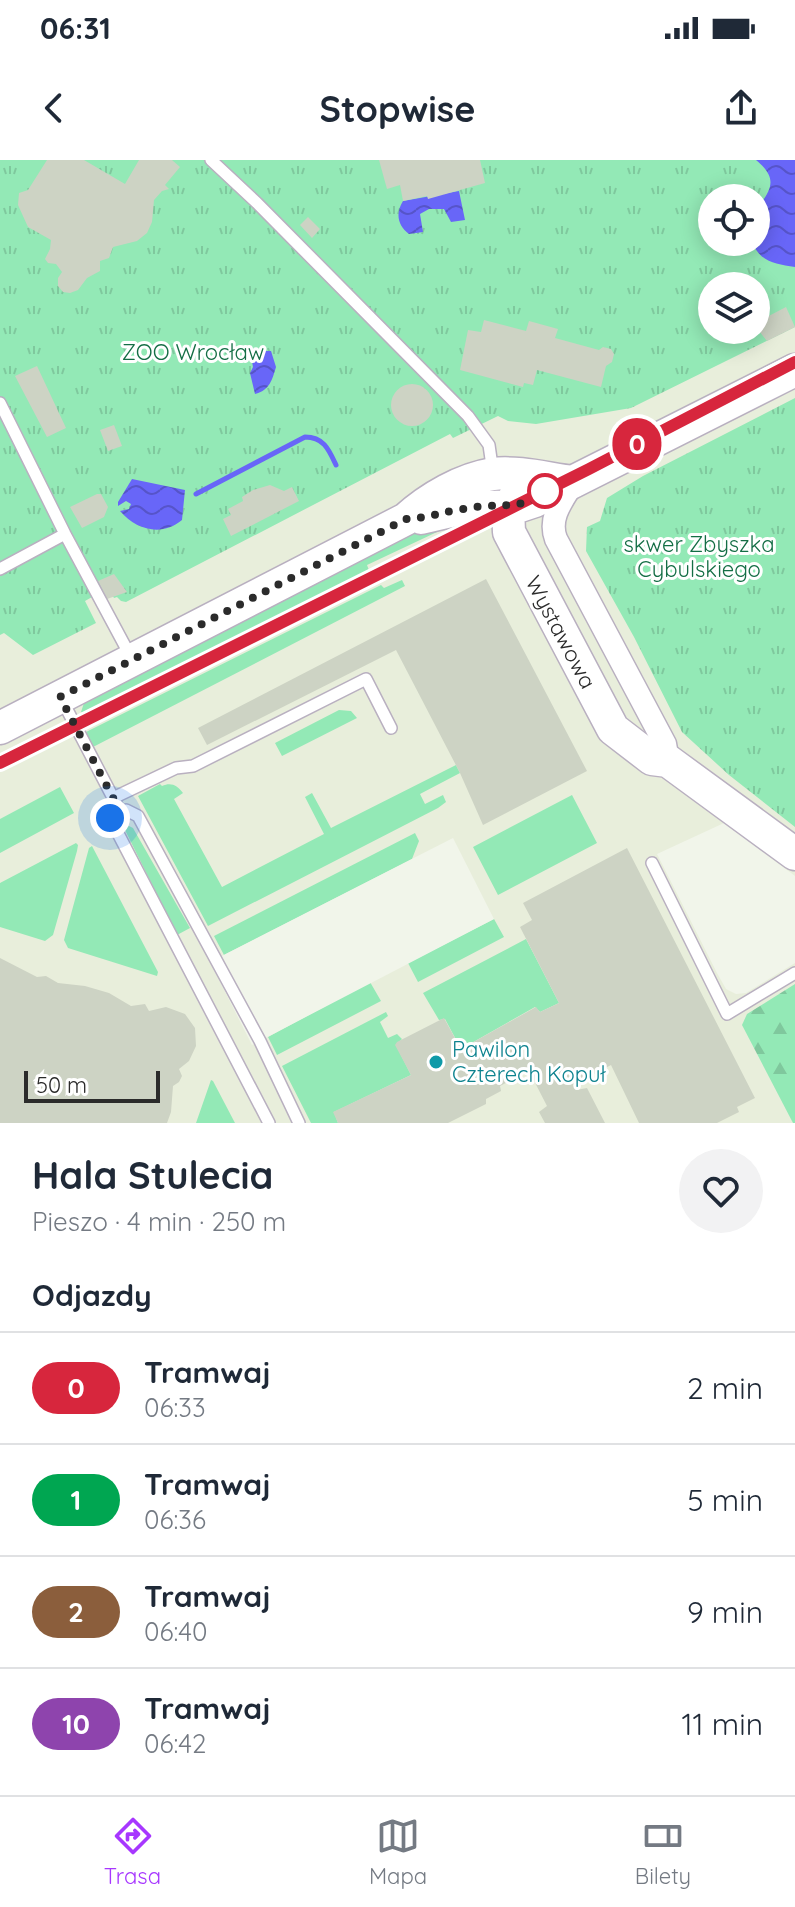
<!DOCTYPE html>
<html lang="pl">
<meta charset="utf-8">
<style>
:root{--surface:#fff;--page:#f2f2f3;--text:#1f2937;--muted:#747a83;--line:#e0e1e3;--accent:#a737ff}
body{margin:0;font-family:Quicksand,sans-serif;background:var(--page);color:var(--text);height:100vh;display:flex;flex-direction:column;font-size:30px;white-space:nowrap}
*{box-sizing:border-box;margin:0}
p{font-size:26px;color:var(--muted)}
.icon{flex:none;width:44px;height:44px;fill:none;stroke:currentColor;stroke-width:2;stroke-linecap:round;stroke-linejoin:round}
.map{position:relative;height:963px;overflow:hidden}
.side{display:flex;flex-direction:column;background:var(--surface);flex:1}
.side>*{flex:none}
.badge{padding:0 16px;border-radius:26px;font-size:28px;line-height:52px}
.controls{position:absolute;left:698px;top:24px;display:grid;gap:16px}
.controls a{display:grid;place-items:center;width:72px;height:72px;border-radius:50%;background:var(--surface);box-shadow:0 4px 20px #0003;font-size:40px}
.scale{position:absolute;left:24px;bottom:20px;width:136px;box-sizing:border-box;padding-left:8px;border:4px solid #2b2b2b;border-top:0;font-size:22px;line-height:28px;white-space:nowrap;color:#2b2b2b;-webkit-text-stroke:6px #fff;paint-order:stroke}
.you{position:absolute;width:40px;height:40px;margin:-20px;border:6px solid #fff;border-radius:50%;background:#1a73e8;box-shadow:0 0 0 12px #1a73e833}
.map>.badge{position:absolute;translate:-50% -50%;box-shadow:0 0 0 4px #fff}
h2{padding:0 32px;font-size:30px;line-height:72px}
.round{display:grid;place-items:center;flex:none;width:84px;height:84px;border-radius:42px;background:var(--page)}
.head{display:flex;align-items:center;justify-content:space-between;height:136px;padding:0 32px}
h1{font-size:38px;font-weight:700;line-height:60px}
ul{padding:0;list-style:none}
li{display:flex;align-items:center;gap:24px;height:112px;padding:0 32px;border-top:2px solid var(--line)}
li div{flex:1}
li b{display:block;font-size:30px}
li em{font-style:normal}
li .badge{min-width:88px;font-weight:700;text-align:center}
.status{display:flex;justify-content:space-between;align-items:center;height:56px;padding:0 40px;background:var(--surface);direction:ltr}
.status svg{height:22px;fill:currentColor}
header{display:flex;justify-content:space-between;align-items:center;height:104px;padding:0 32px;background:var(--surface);font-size:36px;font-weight:700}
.dock{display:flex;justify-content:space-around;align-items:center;height:112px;border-top:2px solid var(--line);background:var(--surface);font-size:22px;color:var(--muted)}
.dock a{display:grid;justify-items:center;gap:4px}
.dock .on{color:var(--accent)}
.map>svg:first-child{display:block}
.grass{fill:#93e9b6}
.forest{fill:url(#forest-firs)}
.park{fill:url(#park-tufts);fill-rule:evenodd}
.plaza{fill:#f1f5ea}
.water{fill:url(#water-waves)}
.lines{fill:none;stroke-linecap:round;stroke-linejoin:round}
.stream{stroke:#6866f8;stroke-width:5}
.building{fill:#cdd3c4}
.service-casing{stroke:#b9b0c0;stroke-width:14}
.minor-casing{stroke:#b9b0c0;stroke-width:25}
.secondary-casing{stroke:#b9b0c0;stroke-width:35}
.service{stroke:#fff;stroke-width:11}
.minor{stroke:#fff;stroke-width:22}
.secondary{stroke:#fff;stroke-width:32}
.tram{stroke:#ad9eb7;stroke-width:2}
.line-casing{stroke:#fff;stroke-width:18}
.line{stroke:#d7263d;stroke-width:12}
.walk{stroke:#2b2b2b;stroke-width:8;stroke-dasharray:0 14.4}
.stop-dot{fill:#fff;stroke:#d7263d;stroke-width:4}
.culture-dot{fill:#0f9aa8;stroke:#fff;stroke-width:3}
.labels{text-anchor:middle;stroke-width:6;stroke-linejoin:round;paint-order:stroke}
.park-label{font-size:22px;fill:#146e45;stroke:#fff}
.street-label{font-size:22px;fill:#2b2b2b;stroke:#fff}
.culture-label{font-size:22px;fill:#0d838f;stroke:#fff;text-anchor:start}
</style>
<div class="status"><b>06:31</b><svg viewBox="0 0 49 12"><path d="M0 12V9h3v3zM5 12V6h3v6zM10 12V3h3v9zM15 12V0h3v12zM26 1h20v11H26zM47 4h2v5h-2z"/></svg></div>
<header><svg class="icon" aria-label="back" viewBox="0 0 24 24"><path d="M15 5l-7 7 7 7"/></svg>Stopwise<svg class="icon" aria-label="share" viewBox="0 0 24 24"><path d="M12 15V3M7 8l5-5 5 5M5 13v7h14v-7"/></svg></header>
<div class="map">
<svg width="795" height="963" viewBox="0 0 795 963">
<defs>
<pattern id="forest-firs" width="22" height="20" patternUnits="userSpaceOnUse" patternTransform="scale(2)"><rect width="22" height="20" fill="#93e9b6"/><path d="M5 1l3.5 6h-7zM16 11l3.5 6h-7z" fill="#7fc89d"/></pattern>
<pattern id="park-tufts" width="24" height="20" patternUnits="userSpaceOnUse" patternTransform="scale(2)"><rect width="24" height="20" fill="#93e9b6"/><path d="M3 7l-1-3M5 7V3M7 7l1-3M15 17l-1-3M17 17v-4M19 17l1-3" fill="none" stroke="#7fc89d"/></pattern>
<pattern id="water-waves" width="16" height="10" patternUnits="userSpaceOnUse" patternTransform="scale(2)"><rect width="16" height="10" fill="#6866f8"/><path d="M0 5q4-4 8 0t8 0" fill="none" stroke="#5654c9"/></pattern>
</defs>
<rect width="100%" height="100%" fill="#e8eedb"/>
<!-- grass -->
<path class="grass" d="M454,364L367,405L370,413L85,554L81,552L85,540L416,371Z
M402,420L405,426L93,587L86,572L381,425L384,428Z
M339,550L351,551L357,558L282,596L275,583Z
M456,605L460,613L420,634L425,644L443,635L446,642L438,648L208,766L138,636L160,624L162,626C171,622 177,625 183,633L174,639L222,727L324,674L305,637L312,633L331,668Z
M60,627L74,653L0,693V659Z
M572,635L597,683L498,735L473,687Z
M129,666L133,668L190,768L177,775L124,668Z
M415,673L419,681L412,699L224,795L214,776Z
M76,683L78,685L77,691L53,775L45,781L0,767V723Z
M92,686L158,812L157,816L68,788L64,780L89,688Z
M494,759L504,777L418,822L408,803Z
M526,779L559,843L540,852L535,847L461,889L445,859L439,860L423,833Z
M370,822L381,841L277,895L268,877Z
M386,852L388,856L380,862L388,878L397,874L402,879L396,885L411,915L334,952L338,963H311L282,906Z
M211,920L213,921L235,963H196Z"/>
<!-- forest -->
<path class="forest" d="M795,824V963H793L742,865L747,854Z"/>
<!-- park -->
<path class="park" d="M0,0H795V167L631,248L536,264L508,261L498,256L453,278L450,274L126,442L121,441L117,437L114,438L108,428L85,441L96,463L33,495L4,473L0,475ZM712,38H756V82H712ZM712,126H756V170H712Z
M795,238V667L729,615L682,572L634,477L586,391L587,367L600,361L607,338L643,316Z"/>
<!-- plaza -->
<path class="plaza" d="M724,663L795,716V803L746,833L736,834L726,829L717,813L657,694Z
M453,678L494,759L252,885L210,802Z"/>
<!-- water -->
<path class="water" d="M756,0H795V107C775,104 760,102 752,82H756V51C770,30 780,20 756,0Z
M459,31L465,60L451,62L444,49H429L420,54L423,72L409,74C398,66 395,54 403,41Z
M259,191H271L276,207C272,220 270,230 255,234L250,213L253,207L251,196Z
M132,319L185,330L182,360C162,377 136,370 120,351L129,349L131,344L126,341L118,346V342Z"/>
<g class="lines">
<!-- stream -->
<path class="stream" d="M196,334L305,277C324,277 329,290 336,305"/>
</g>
<!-- building -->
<path class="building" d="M47,0H84L125,24L139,0H172L180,7L165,25L169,29L162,31L154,40L152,62L147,73L137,81L113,87L109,98L100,101V111L87,118L78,130L70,133L63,132L58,126V118L62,112L56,104L48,103L45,99L50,89L51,80L28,67L18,45L19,33L28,30Z
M379,0H480L485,23L428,39L427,36L403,41L400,25L387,29Z
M308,57L320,69L312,78L300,65Z
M786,147L795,167L767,181L759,171L757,162Z
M484,160L526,171L529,161L558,169L555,178L599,190L603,187L611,189L614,194L612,202L606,206L601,227L537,210L533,225L524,223L523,227L460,210L468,170L481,172Z
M37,206L66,268L47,277L15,216Z
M391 245a21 21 0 1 1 42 0a21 21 0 1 1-42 0Z
M114,265L122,286L108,291L100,270Z
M270,325L284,331L292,327L299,341L231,376L223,359L231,355L228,349L243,341L242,337L253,330Z
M97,334H101L108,347L104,357L82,368L70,347Z
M114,414L127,432L107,439L98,421Z
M486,419L587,611L483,665L460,613L396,490L207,585L198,568Z
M627,688L755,938L737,947L739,952L717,963H639L611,905L573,925L576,930L587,928L605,963H545L539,952L547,946L529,911L500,926L501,931L486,939V944L448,963H338L333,952L411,915L395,885L397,882L444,858L461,889L536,847L540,852L559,843L520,767L532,760L523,743Z
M0,798L37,817L46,816L58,823L85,826L109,833L131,846L145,844L149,851L166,847L185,854L195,868L196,886L189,901L179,909L182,916L179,922L173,926L171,952L167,963H0Z"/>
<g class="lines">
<!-- service casing -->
<g class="service-casing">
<path id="service" d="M211,0L257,43L468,256L489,285L493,313
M0,243L65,374L132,499
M0,409L65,374
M62,540L121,653
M113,638L176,608L193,606L366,519L391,568
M652,703L727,854L795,813
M269,963L110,658L126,650L138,656L260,881L299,963"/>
</g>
<!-- minor casing -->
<g class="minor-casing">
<path id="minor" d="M573,323C562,341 548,358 556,379L665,584L668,601"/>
</g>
<!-- secondary casing -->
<g class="secondary-casing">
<path id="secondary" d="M530,316L508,347L509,372L613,569L652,599L668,601L795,694
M421,358L464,348L520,346L535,341L795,210
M0,568L406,359C429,338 462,319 493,314C519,311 548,319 573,322"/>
</g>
<!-- service -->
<use href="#service" class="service"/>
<!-- minor -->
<use href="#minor" class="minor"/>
<!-- secondary -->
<use href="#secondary" class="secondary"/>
<!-- tram -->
<path class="tram" d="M0,603L589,309L795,202"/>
</g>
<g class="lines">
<!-- line casing -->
<g class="line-casing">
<path id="line" d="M0,603L589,309L795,202"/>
</g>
<!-- line -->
<use href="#line" class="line"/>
<!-- walk -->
<path class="walk" d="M110,658L121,653L60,537L406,359C426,358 443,352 463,349C497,342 516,351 550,333L545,331"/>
</g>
<!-- markers -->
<circle class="stop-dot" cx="545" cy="331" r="16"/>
<circle class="culture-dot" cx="436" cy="902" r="8"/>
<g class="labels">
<!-- park labels -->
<g class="park-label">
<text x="193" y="200">ZOO Wrocław</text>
<text x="699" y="392">skwer Zbyszka<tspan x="699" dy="25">Cybulskiego</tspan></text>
</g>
<!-- street labels -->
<g class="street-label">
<text transform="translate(561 472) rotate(62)" y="8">Wystawowa</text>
</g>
<!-- culture labels -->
<g class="culture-label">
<text x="452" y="897">Pawilon<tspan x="452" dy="25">Czterech Kopuł</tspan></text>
</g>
</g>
</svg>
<div class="controls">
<a><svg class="icon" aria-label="locate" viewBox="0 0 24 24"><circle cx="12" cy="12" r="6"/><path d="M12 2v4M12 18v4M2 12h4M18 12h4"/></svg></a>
<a><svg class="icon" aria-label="layers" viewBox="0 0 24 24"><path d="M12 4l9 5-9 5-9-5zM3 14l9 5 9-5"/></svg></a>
</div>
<div class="scale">50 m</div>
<div class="you" style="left:110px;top:658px"></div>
<b class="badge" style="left:637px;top:284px;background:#d7263d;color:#fff">0</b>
</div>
<section class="side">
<div class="head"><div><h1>Hala Stulecia</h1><p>Pieszo · 4 min · 250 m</p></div><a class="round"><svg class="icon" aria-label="heart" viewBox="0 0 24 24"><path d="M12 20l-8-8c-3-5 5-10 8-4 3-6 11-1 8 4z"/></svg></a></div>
<h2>Odjazdy</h2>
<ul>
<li><span class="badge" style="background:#d7263d;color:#fff">0</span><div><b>Tramwaj</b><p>06:33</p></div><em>2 min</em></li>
<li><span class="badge" style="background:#00a651;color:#fff">1</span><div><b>Tramwaj</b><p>06:36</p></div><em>5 min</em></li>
<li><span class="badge" style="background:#8b5e3c;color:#fff">2</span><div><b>Tramwaj</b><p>06:40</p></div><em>9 min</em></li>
<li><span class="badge" style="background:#8e44ad;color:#fff">10</span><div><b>Tramwaj</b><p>06:42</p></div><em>11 min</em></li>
</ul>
</section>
<nav class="dock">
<a class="on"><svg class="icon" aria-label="directions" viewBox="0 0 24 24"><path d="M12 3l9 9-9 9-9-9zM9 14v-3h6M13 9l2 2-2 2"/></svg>Trasa</a>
<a><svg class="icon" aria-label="map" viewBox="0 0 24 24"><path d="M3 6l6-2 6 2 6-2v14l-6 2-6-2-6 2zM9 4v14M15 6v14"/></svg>Mapa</a>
<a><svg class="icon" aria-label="tickets" viewBox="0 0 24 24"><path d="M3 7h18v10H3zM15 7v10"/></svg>Bilety</a>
</nav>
